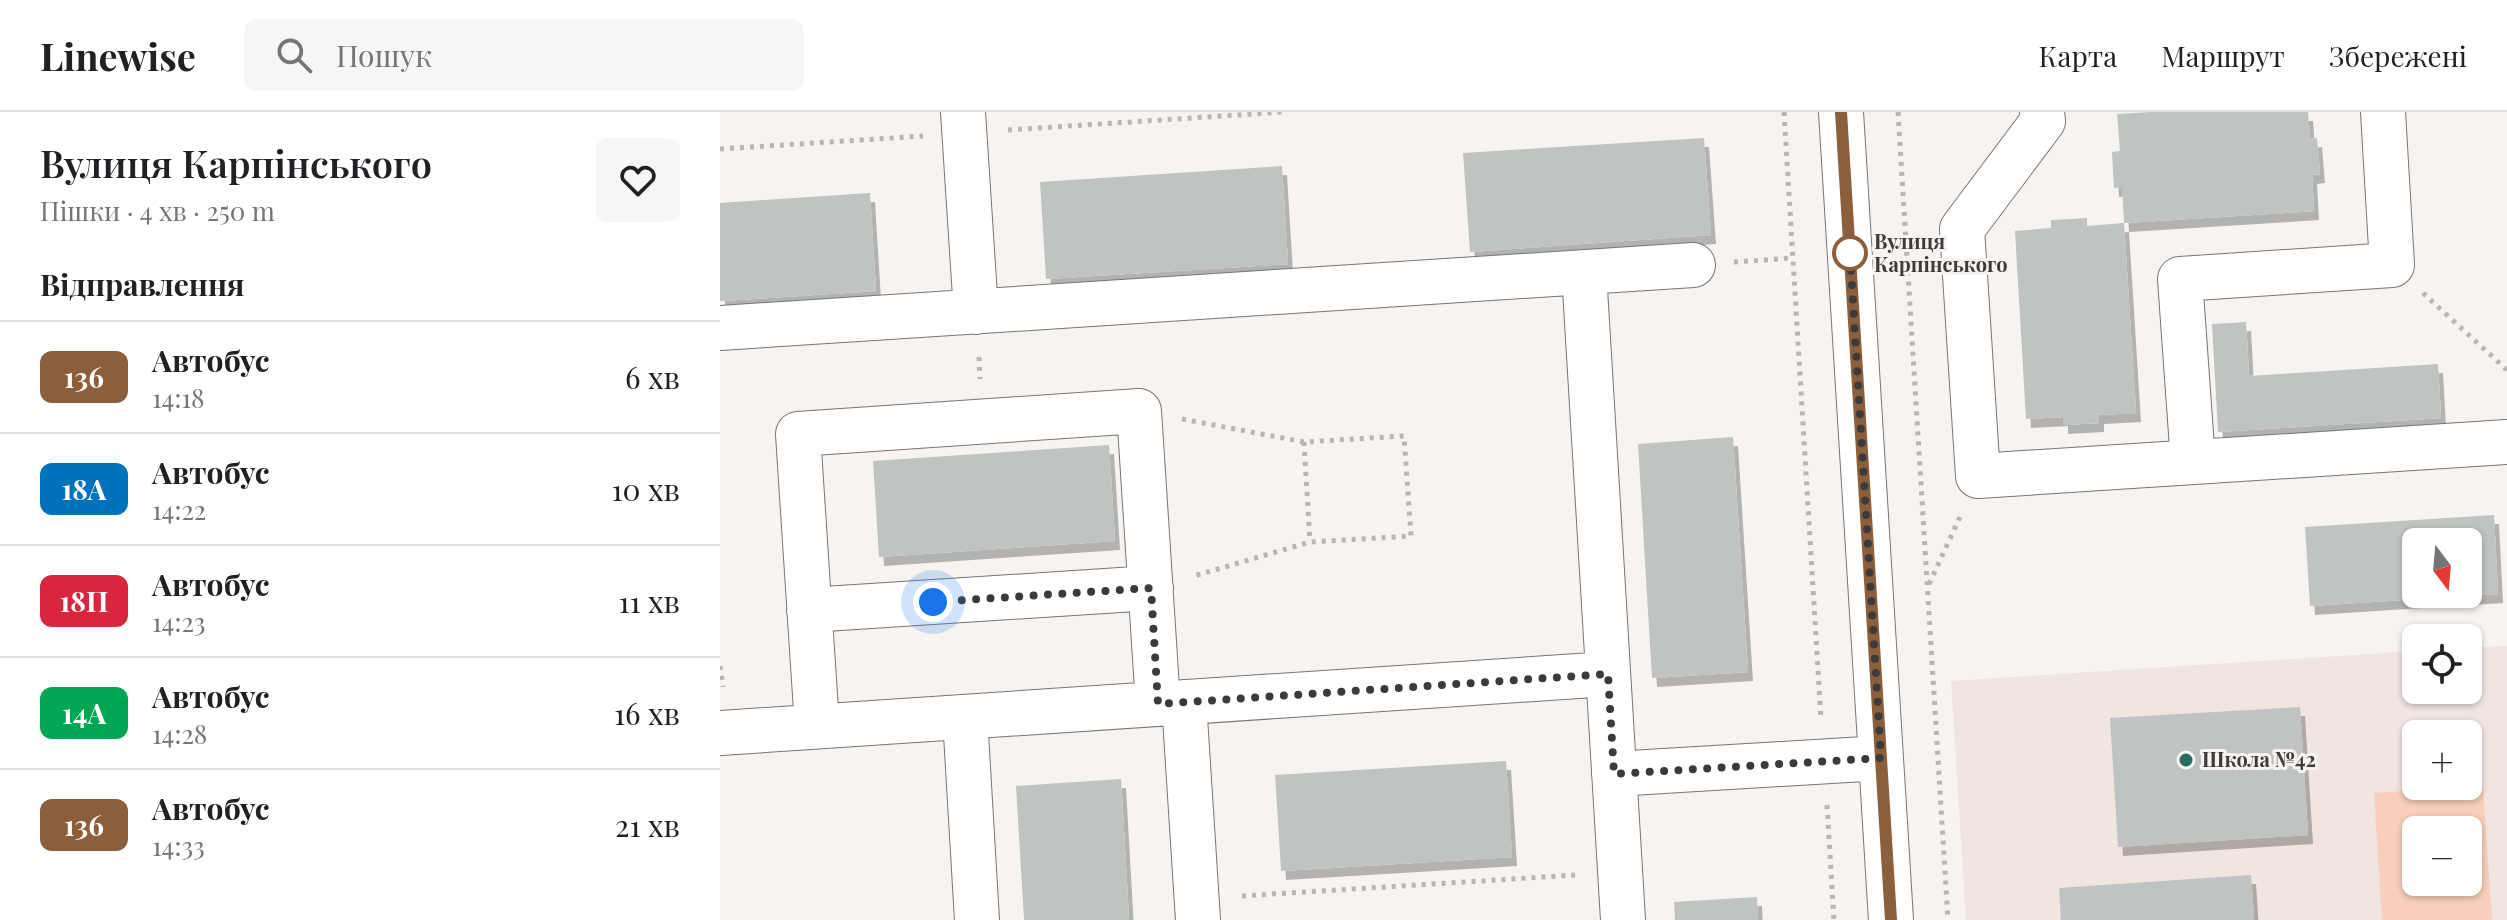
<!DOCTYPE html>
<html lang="uk">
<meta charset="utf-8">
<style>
:root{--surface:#fff;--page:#f6f6f6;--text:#202124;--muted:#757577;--line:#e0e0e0}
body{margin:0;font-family:"Playfair Display",serif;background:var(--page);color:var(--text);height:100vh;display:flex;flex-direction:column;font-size:30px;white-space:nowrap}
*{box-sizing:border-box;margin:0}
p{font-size:26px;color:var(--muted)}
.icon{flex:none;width:44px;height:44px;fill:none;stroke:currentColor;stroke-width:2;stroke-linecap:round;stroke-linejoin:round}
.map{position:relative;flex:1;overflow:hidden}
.panel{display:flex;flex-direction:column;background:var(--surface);width:720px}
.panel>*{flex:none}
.badge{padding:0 16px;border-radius:12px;font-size:28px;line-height:52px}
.needle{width:52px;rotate:164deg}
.fabs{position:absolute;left:1682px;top:416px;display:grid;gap:16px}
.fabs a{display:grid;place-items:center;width:80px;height:80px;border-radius:12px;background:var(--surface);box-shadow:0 2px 6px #0004;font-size:40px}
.you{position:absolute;width:40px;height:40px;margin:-20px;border:6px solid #fff;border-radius:50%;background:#1a73e8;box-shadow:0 0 0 12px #1a73e833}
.map>.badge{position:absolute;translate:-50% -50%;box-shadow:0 0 0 4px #fff}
h2{padding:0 40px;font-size:30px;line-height:72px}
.round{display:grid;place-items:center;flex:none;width:84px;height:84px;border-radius:12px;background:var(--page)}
.overview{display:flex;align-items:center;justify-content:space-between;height:136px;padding:0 40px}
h1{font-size:38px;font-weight:600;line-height:60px}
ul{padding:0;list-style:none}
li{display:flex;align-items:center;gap:24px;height:112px;padding:0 40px;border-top:2px solid var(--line)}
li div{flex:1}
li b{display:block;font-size:30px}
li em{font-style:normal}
li .badge{min-width:88px;font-weight:700;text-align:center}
header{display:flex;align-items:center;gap:48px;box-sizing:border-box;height:112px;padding:0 40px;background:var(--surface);border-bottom:2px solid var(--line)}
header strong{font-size:38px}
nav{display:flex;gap:44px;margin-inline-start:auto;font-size:28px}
.search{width:560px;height:72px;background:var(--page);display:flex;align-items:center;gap:20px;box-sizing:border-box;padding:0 28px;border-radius:12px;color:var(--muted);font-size:30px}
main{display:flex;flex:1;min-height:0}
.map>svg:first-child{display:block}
.built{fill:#f0e5e0;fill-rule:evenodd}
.green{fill:#f8cfbc;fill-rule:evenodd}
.building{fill:#bfc3c2;filter:url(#shadow)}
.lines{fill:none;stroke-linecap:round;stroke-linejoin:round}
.minor-casing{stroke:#787573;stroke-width:46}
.path{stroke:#b8b6b4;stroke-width:5;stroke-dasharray:4 6;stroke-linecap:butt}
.minor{stroke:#fff;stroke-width:44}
.line-casing{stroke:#fff;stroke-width:18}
.line{stroke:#8b5e3c;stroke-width:12}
.walk{stroke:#3c3a3a;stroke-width:8;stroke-dasharray:0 14.4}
.stop-dot{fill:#fff;stroke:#8b5e3c;stroke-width:4}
.poi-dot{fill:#276c60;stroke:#f6f3f1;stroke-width:3}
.labels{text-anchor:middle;stroke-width:6;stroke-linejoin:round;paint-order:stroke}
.stop-label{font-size:20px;font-weight:bold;fill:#3c3a3a;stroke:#f6f3f1;text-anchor:start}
.poi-label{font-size:20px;font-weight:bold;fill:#3c3a3a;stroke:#f6f3f1;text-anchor:start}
</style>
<header>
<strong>Linewise</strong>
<div class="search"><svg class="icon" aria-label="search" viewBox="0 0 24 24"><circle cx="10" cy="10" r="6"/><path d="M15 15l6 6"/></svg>Пошук</div>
<nav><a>Карта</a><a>Маршрут</a><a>Збережені</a></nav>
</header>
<main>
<section class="panel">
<div class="overview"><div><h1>Вулиця Карпінського</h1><p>Пішки · 4 хв · 250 m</p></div><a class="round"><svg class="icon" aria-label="heart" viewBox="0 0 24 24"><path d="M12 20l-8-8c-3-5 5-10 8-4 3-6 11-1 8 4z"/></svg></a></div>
<h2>Відправлення</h2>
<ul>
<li><span class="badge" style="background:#8b5e3c;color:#fff">136</span><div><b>Автобус</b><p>14:18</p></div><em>6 хв</em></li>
<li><span class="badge" style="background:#0072bc;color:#fff">18А</span><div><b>Автобус</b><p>14:22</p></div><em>10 хв</em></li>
<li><span class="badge" style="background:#d7263d;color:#fff">18П</span><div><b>Автобус</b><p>14:23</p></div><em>11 хв</em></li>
<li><span class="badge" style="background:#00a651;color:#fff">14А</span><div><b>Автобус</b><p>14:28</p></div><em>16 хв</em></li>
<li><span class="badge" style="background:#8b5e3c;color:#fff">136</span><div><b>Автобус</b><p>14:33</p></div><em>21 хв</em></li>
</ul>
</section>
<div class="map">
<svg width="1787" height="808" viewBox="0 0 1787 808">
<defs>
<filter id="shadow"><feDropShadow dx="5" dy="9" stdDeviation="0" flood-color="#0004"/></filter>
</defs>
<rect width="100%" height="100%" fill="#f6f3f1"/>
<!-- built -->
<path class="built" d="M1787,534V808H1246L1231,569L1696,539V578H1748V536ZM1696,622H1748V674H1696ZM1696,718H1748V770H1696Z"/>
<!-- green -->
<path class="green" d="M1763,674L1772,808H1662L1654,681ZM1696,718H1748V770H1696Z"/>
<!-- building -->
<path class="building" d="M1431,0H1588L1590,27L1597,26L1600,62L1592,63L1594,99L1404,111L1402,75L1394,76L1392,40L1400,39L1397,2Z
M984,26L991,123L750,140L743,41Z
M562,54L568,152L326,167L320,70Z
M150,81L156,179L0,189V91Z
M1367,106V114L1404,111L1416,301L1379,303V311L1343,313V305L1306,307L1295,119L1331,116V108Z
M1526,210L1529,264L1718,252L1721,306L1498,320L1492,212Z
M1013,325L1028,560L932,566L918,332Z
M389,333L395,429L159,445L153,349Z
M1774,403L1778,482L1748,484V430H1696V482L1743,484L1590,494L1585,415Z
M1580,595L1588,723L1398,735L1390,606Z
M786,649L792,745L561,759L555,663Z
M401,667L409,808H304L296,674Z
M1531,763L1534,808H1341L1339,776Z
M1037,785L1038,808H955L954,790Z"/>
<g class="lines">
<!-- minor casing -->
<g class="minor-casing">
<path id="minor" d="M243,0L256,200
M1121,0L1171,808
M1322,0L1323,9L1242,117L1258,364L1787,330
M864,160L903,808
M0,216L973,153
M1473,350L1460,167L1672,153L1663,0
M89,498L431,476
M464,590L478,808
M245,605L257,808
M97,614L78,322L419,299L438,592
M0,621L888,562
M894,662L1161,646"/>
</g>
<!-- path -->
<path class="path" d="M1064,0L1101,607
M1178,0L1228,808
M288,18L563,0
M0,37L203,24
M1014,150L1073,146
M1703,181L1787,258
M259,245L260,267
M462,307L584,330L684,324L691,424L590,430L474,464
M584,330L590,430
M1209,472L1240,405
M0,554L3,575
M1107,693L1114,808
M522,784L855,763"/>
<!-- minor -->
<use href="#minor" class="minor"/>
</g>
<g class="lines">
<!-- line casing -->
<g class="line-casing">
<path id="line" d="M1121,0L1171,808"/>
</g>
<!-- line -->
<use href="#line" class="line"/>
<!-- walk -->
<path class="walk" d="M213,490L431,476L438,592L888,562L894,662L1161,646L1130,141"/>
</g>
<!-- markers -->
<circle class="stop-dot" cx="1130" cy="141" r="16"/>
<circle class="poi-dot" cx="1466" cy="648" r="8"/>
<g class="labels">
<!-- stop labels -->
<g class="stop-label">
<text x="1154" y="137">Вулиця<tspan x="1154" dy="23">Карпінського</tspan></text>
</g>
<!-- poi labels -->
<g class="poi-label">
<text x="1482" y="655">Школа №42</text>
</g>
</g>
</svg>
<div class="fabs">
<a><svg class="needle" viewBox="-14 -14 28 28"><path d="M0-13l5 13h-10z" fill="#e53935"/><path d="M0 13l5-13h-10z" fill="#757577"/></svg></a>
<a><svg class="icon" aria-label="locate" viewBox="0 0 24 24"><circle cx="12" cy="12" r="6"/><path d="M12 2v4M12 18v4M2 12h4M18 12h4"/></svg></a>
<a>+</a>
<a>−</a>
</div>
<div class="you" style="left:213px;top:490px"></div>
</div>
</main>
